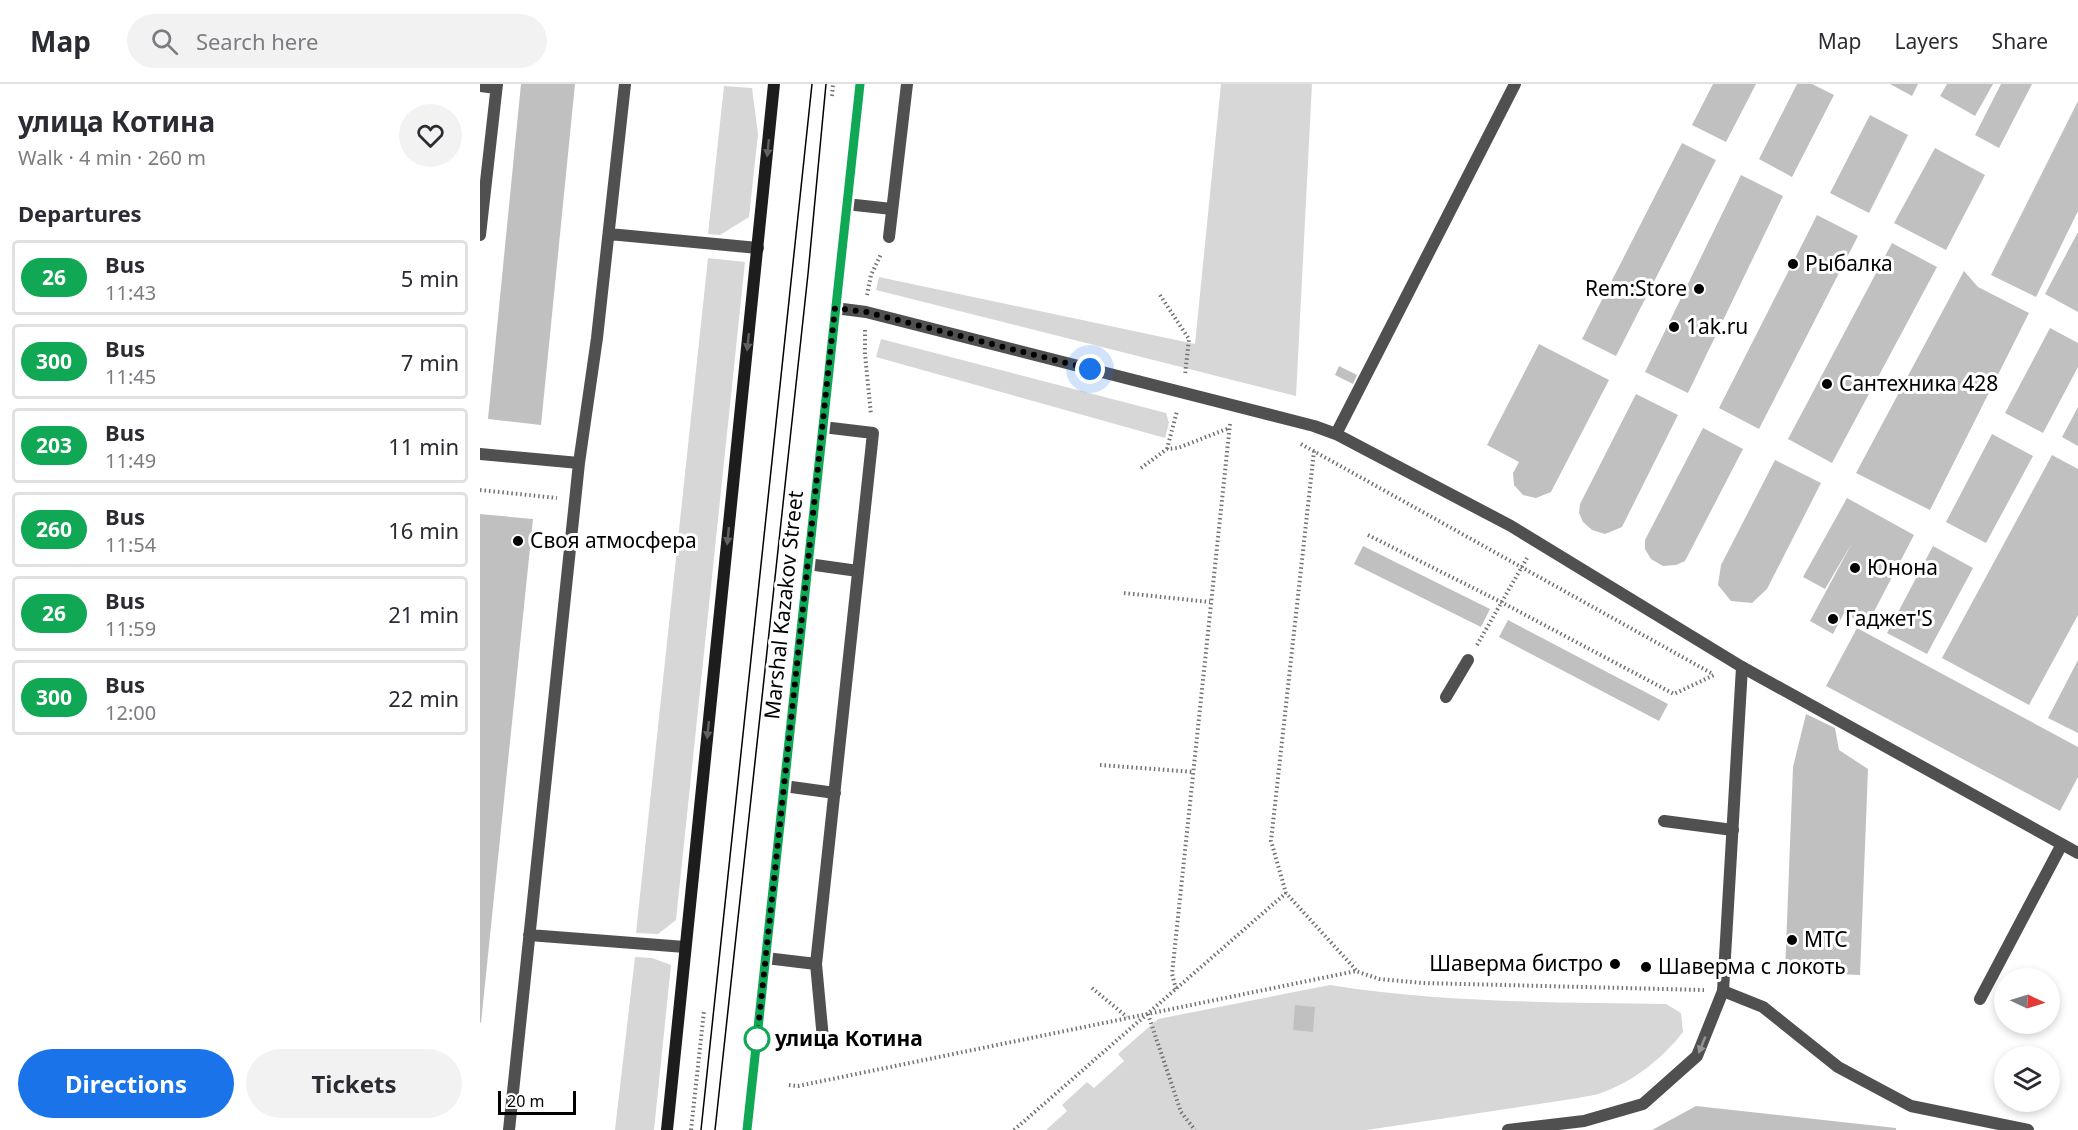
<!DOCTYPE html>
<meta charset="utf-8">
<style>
:root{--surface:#fff;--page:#f2f2f3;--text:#2b2b33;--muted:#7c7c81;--line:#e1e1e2;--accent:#1a73e8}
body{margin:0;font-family:"Noto Sans",sans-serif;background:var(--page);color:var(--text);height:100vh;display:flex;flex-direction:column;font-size:22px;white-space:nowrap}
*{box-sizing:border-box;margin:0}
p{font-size:20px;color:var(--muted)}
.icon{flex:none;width:33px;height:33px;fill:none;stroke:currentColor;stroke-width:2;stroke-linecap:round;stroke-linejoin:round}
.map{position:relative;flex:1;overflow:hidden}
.panel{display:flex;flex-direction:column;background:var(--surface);width:480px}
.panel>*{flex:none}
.badge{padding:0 12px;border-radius:20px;font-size:21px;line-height:39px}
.needle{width:39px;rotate:94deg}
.fabs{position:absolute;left:1514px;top:884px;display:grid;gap:12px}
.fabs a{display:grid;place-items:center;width:66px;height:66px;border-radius:50%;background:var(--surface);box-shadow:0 3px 9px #0003;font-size:30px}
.scale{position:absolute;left:18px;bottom:15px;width:78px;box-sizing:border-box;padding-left:6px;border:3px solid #000;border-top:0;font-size:16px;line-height:21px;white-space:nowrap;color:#000;-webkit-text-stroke:4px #fff;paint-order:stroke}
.you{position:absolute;width:30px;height:30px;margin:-15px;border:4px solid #fff;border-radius:50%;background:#1a73e8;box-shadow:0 0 0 9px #1a73e833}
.map>.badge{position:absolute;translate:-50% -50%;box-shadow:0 0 0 3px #fff}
h2{padding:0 18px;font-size:22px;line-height:54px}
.round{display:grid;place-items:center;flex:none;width:63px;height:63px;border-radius:32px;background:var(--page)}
.summary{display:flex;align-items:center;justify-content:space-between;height:102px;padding:0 18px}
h1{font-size:28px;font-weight:700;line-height:45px}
.cta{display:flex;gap:12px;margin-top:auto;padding:12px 18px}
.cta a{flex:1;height:69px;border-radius:36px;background:var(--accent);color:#fff;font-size:24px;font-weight:700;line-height:69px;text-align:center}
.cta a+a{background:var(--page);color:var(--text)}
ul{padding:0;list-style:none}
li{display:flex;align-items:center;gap:18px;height:75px;margin:0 12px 9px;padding:0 6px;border:3px solid var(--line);border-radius:6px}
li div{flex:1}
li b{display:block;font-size:22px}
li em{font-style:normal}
li .badge{min-width:66px;font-weight:700;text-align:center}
header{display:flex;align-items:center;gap:36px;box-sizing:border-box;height:84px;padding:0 30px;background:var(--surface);border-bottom:2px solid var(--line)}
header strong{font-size:28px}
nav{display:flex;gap:33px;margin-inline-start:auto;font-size:21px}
.search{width:420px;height:54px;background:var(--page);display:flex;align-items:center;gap:15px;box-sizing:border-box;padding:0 21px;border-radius:33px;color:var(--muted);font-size:22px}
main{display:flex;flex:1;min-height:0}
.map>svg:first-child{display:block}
.green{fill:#d7d7d7}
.building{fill:#c0c0c0}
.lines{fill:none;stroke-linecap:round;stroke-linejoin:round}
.path{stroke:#727272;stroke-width:4;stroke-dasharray:1.5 3;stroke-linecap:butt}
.service{stroke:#505050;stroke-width:12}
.minor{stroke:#505050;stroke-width:12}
.secondary{stroke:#1d1d1d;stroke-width:12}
.tram{stroke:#000;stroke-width:1.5}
.oneway{fill:#616161}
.oneway2{fill:#969696}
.line-casing{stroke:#fff;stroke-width:14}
.line{stroke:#10a855;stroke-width:9}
.walk{stroke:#000;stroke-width:6;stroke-dasharray:0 10.8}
.poi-dot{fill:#000;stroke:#fff;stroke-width:2}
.stop-dot{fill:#fff;stroke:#10a855;stroke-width:3}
.labels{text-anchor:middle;stroke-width:6;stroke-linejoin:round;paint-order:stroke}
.poi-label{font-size:21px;fill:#000;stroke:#fff;text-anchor:start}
.street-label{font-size:21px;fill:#000;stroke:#fff}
.stop-label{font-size:21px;font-weight:bold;fill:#000;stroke:#fff;text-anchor:start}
</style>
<header>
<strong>Map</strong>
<div class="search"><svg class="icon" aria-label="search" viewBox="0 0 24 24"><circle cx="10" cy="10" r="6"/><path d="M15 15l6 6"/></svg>Search here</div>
<nav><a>Map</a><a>Layers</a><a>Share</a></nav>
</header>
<main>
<section class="panel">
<div class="summary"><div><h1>улица Котина</h1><p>Walk · 4 min · 260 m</p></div><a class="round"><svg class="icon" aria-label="heart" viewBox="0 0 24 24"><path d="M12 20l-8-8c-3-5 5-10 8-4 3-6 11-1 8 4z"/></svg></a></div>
<h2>Departures</h2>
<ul>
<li><span class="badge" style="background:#10a855;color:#fff">26</span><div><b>Bus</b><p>11:43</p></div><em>5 min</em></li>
<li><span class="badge" style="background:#10a855;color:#fff">300</span><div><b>Bus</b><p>11:45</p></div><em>7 min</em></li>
<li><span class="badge" style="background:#10a855;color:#fff">203</span><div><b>Bus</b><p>11:49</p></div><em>11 min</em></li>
<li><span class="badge" style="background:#10a855;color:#fff">260</span><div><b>Bus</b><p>11:54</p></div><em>16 min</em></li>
<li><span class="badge" style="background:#10a855;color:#fff">26</span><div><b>Bus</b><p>11:59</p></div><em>21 min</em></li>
<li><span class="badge" style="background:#10a855;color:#fff">300</span><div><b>Bus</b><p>12:00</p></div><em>22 min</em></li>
</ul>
<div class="cta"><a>Directions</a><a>Tickets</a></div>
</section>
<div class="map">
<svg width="1598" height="1046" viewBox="0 0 1598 1046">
<rect width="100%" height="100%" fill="#fff"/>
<!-- green -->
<path class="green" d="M741,0H832L816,312L396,206L399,193L715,260Z
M244,2L272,4L278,50L269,133L240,151L228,150Z
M228,174L265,178L196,836L178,850L156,849Z
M401,255L686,329L689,339L685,354L396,273Z
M155,873L172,874L191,881L174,1046H135Z
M850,901C961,919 1074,918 1186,920L1201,929L1203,948C1183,974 1153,998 1121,1009C1114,1012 1106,1012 1098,1014L887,1046H566L587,1027L582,1021L607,998L614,1004L644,977L638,970L678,935Z"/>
<!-- building -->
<path class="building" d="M41,0H95L61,341L8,335Z
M1233,0H1276L1246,58L1212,41Z
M1317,0H1332L1354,11L1312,93L1279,75Z
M1410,0H1438L1432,12Z
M1467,0H1513L1495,32L1460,12Z
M1521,0H1552L1519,64L1495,51Z
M1598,17V127L1556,213L1511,191Z
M1390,31L1428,51L1389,129L1350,109Z
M1202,59L1236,76L1136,272L1102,255Z
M1455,64L1505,91L1466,166L1414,139Z
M1261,91L1303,112L1208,309L1165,288Z
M1337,131L1378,152L1279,345L1239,324Z
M1598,148V228L1565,210Z
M1412,159L1457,183L1352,379L1308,355Z
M1484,187L1498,203L1549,229L1450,426L1376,389Z
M1570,244L1598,259V283L1563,349L1525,329Z
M1059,260L1129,296L1071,408L1056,414L1043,411L1034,401L1033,389L1039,378L1007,361Z
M859,282L877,291L873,300L855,291Z
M1156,310L1198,331L1142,443L1125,450L1112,446L1103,438L1099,429L1100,420Z
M1598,323V362L1582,353Z
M1223,344L1263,365L1205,477L1196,481L1183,482L1171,475L1165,465V456Z
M1512,350L1553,372L1506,459L1466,438Z
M1572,371L1598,385V531L1549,621L1462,574Z
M1295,376L1341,399L1287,505L1272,519L1251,517L1238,501L1241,481Z
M1367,414L1434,451L1387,541L1364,529L1353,550L1330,537L1372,459L1345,505L1323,493Z
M0,430L53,435L1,939L0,938Z
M883,462L1010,525L1001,543L874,480Z
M1453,462L1493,484L1447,570L1407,549Z
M1028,536L1188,620L1179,637L1019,553Z
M1377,544L1598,663V693L1580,727L1346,602Z
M1598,576V649L1568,634Z
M1326,630L1355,644L1359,666L1388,685L1380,891L1305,888L1313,683Z
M815,921L835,923L833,948L813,946Z
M1216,1022L1416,1044V1046H1172Z"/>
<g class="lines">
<!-- path -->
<path class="path" d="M352,12L353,0
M387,211L391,191L401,170
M680,211L709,255L705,291
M385,246V270L391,331
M821,360L1231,589
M687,365L697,327
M834,367L791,757L806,809L876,886
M661,384L687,365L698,364L749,344
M0,406L77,414
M888,451L1021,518L1194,610L1234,591
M644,509L730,518
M997,561L1047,474
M620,681L714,688
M612,904L647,933
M696,905L692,890L750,340
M668,930L701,1028L715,1046
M309,1001L318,1002L876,887L899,895L943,899L1224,906
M211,1046L224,927
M534,1046L806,809"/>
<!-- service -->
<path class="service" d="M0,2L16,4
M366,120L412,125
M129,150L278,164
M0,151L17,0
M409,153L427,0
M343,343L393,349L336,880L343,955
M0,370L99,379
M328,480L378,487
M1262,583L1598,769
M966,613L988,576
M304,702L355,709
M1184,737L1253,746
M49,851L205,863
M286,874L336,880
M1243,907L1283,923L1358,983L1431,1022L1548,1046
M1500,915L1582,760
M29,1046L99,379L117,254L145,0"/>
<!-- minor -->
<path class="minor" d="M355,224L386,228L834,342L856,350L1031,442L1262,583L1243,907L1217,972L1163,1020L1104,1037L1028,1046
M856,350L1035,0"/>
<!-- secondary -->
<path class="secondary" d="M187,1046L294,0
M267,1046L380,0"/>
<!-- tram -->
<path class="tram" d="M221,1046L332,0
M235,1046L328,190L346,0"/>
</g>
<!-- one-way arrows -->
<defs><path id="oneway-solid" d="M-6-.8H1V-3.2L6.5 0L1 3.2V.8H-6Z" transform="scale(1.5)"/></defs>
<g class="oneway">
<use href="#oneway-solid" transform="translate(288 64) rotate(96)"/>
<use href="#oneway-solid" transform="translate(268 258) rotate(96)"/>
<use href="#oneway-solid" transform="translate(248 452) rotate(96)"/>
<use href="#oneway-solid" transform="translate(228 646) rotate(96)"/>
</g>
<use class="oneway2" href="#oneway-solid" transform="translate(1222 961) rotate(112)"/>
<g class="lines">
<!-- line casing -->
<g class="line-casing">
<path id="line" d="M267,1046L380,0"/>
</g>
<!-- line -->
<use href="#line" class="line"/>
<!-- walk -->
<path class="walk" d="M277,955L355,224L386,228L610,285"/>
</g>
<!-- markers -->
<g class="poi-dot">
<circle cx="1313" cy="180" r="6"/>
<circle cx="1219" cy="205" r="6"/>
<circle cx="1194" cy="243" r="6"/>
<circle cx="1347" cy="300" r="6"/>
<circle cx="38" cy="457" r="6"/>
<circle cx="1375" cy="484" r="6"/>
<circle cx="1353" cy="535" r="6"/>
<circle cx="1312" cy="856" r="6"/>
<circle cx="1135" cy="880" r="6"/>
<circle cx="1166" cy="883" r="6"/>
</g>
<circle class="stop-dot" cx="277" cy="955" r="12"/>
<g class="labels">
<!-- poi labels -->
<g class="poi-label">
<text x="1325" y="187">Рыбалка</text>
<text x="1207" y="212" text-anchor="end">Rem:Store</text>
<text x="1206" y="250">1ak.ru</text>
<text x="1359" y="307">Сантехника 428</text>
<text x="50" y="464">Своя атмосфера</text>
<text x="1387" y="491">Юнона</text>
<text x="1365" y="542">Гаджет'S</text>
<text x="1324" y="863">МТС</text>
<text x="1123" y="887" text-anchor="end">Шаверма бистро</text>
<text x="1178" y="890">Шаверма с локоть</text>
</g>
<!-- street labels -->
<g class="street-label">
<text transform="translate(304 521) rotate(-84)" y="7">Marshal Kazakov Street</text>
</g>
<!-- stop labels -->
<g class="stop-label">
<text x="295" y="962">улица Котина</text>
</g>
</g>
</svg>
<div class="fabs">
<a><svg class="needle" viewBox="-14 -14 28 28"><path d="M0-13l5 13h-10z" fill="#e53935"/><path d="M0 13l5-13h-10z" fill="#7c7c81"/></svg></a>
<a><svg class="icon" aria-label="layers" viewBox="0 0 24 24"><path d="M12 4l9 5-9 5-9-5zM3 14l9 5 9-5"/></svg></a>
</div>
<div class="scale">20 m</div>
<div class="you" style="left:610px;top:285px"></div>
</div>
</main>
